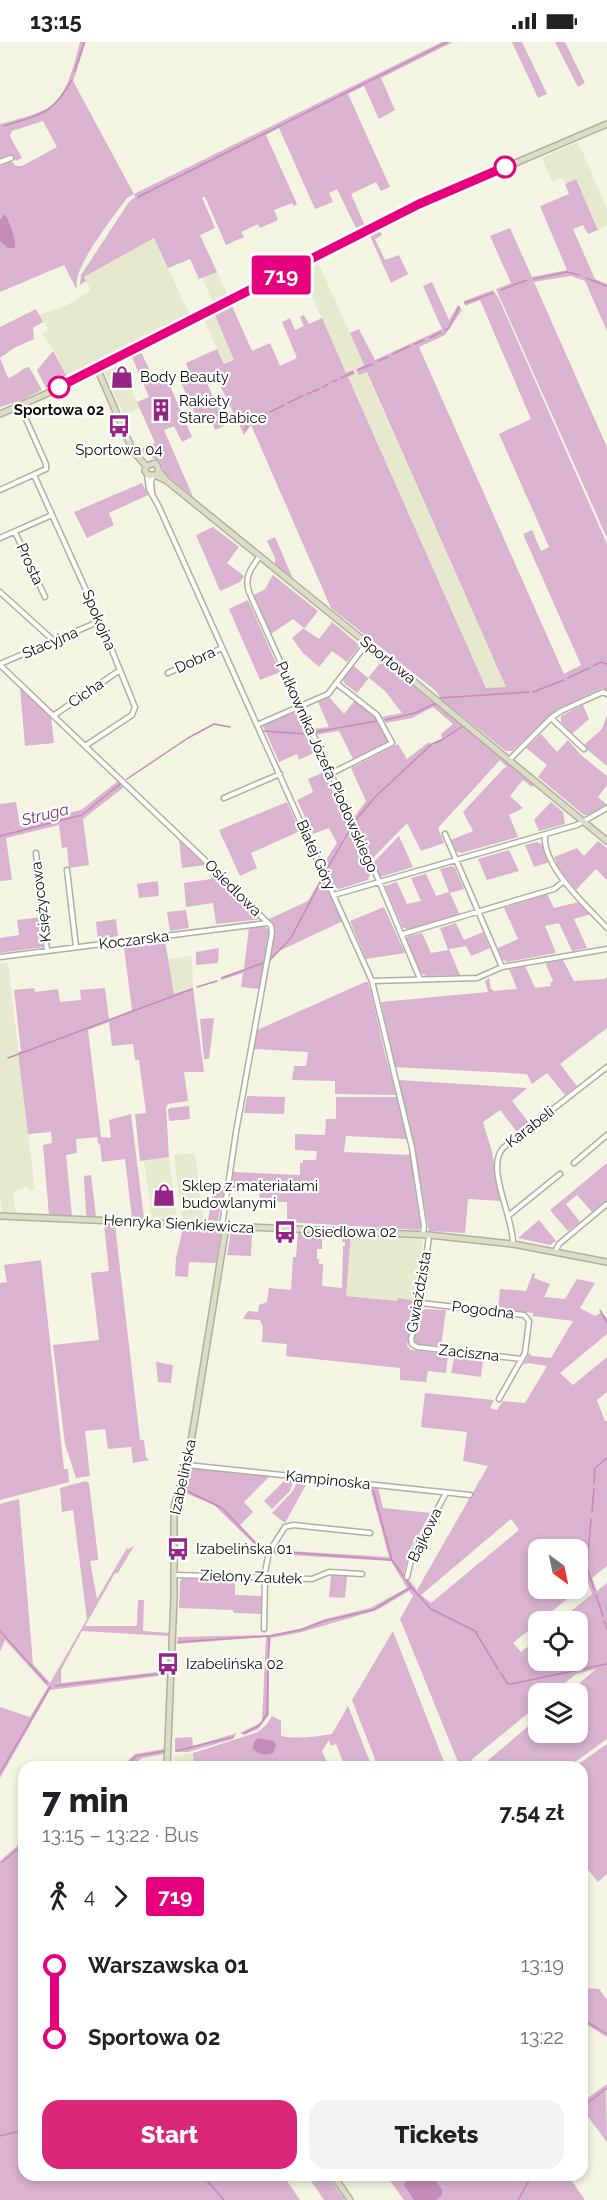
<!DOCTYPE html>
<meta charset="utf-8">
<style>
:root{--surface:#fff;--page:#f2f2f2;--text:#202124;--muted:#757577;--accent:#db2777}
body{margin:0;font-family:Raleway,sans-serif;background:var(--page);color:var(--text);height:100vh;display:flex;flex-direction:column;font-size:22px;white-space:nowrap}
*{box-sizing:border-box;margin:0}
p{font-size:20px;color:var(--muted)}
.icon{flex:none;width:33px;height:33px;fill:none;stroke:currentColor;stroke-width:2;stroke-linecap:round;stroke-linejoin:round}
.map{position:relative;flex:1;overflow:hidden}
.panel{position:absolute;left:18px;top:1719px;width:570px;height:420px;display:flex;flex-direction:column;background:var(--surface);border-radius:18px;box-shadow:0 3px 9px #0003}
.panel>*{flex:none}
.badge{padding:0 12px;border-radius:4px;font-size:21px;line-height:39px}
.needle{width:39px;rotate:147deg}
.tools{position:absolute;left:528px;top:1497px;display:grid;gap:12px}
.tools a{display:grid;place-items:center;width:60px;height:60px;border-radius:12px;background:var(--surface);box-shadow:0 3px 9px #0003;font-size:30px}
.map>.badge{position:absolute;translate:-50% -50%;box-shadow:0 0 0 3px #fff}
.legs{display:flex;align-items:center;gap:9px;height:66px;padding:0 24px;font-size:20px}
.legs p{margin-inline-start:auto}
.head{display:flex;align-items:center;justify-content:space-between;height:102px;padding:0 24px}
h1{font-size:33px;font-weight:800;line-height:45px}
.action{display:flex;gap:12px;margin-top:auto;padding:12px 24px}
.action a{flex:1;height:69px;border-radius:18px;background:var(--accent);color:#fff;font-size:24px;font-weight:800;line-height:69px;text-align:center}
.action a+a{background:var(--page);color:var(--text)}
ul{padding:0 24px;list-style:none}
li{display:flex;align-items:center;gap:21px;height:72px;font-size:22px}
li i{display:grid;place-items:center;width:9px;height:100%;margin:0 8px;background:currentColor}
li i::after{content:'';width:15px;height:15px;margin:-8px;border:4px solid;border-radius:50%;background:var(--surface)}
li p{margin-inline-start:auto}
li:first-child i{background:linear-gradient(#0000 50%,currentColor 0)}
li:last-child i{background:linear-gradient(currentColor 50%,#0000 0)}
.status{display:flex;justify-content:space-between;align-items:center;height:42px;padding:0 30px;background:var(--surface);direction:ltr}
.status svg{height:16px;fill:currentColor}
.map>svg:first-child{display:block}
.built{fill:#e7e9ce}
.green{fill:#d9b3d0;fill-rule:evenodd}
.water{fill:#c48cb8}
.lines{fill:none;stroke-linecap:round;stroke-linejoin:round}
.stream{stroke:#c48cb8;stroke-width:1.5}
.street-casing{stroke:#b0b19f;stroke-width:7}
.secondary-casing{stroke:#b0b19f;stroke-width:8}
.street{stroke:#fff;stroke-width:4}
.secondary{stroke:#dcdcc7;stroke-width:5}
.line-1-casing{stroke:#fff;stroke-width:14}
.line-1{stroke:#e6007e;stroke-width:9}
.stop-1-dot{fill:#fff;stroke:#e6007e;stroke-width:3}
.labels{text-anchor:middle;stroke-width:4.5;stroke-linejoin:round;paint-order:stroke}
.poi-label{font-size:15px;fill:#0e0e08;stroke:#fff;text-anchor:start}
.stop-label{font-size:15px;font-weight:bold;fill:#0e0e08;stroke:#fff}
.street-label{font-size:15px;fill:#0e0e08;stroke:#fff}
.water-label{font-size:16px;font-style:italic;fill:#79356d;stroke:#fff}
</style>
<div class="status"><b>13:15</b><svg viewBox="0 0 49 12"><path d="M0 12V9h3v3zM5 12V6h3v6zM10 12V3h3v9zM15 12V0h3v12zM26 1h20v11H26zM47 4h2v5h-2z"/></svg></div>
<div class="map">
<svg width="607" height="2158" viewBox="0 0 607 2158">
<rect width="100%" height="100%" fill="#f3f5e2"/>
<!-- built -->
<path class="built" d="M578,100L607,167V183L598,188L576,138L565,142L563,136L552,140L542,116Z
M154,196L190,273L67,335L49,300L48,301L42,292L48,287L39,273L67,263L91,248L84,235Z
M318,220L364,323L356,327L359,333L366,329L506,645L486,647L348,335L355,332L353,329L346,332L301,229Z
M217,230L228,253L213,261L202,236Z
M215,273L234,318L224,322L204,278Z
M120,321L140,366L124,373L104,330Z
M192,914L193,946L174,953L168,917Z
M8,920L35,1148L28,1149L27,1145L15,1149L13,1152L16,1170H2L0,1152V921Z
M195,1111L204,1178L182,1177L174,1113Z
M169,1115L177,1176L176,1178L152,1177L144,1118Z
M351,1193L420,1197L423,1201L419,1242L416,1256L412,1258L399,1256L398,1259L346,1254Z
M193,1711L194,1725H174V1714Z"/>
<!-- green -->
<path class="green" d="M80,0H86L73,39L134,152L442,0H453L381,36L395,68L379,77L364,44L348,52L390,145L381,149L376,140L351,152L365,184L357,188L337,147L329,151L333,160L315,167L279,86L266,93L297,162L294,164L292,161L274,168L278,178L260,186L258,182L241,190L244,195L226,203L205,155H202L215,186L200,193L217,230L199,237L190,217L168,226L154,196L84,235L86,239L80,243L81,233L129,160L135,155L134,152L127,156C115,173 72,226 77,245L76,246L64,223L0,250V124L11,119L16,124H22L57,105L43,79L12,89L10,94L22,116L16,119L11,114L0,118V82C15,78 32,74 46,67C68,55 74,22 80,0Z
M512,0H522L547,52L538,56Z
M555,0H565L585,41L578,45Z
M576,137L598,188L588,192L583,183L573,187L595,237L607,242V289L585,239L571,234L534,240L607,405V496L496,247L511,241L490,194L510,186L532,235L567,228L540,164L569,152L565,142Z
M380,189L382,193L375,197L385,218L399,213L408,232L391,241L370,194Z
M432,240L449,278L458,263L462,268L445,293L419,305L564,632L581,623L523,492L532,488L541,509L549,505L499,392L531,377L480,258L465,264L464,259L493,248L499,257L607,502V648L602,646L558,667L512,709H506L442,658L436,649L331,566L251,383L244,393L216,335L206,339L226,383L215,388L210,376L199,380L179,337L190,332L186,321L217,307L224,322L234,318L215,273L232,264L252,309L270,301L280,324L297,316L282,280L290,276L295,288L304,284L300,275L304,273L309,282L322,276L346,331L353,328L355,332L348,335L486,646L506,645L367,330L359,333L356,327L364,323L350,291L359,287L375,318L442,287L423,244Z
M36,267L43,280L33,286L34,297L14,306L0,316L8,336C17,334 21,326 29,325L42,348L22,358L0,365V285Z
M53,309L67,335L46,346L37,328Z
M141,310L156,342L167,337L192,395L182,400L174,384L164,388L193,455L166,433L160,420L139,408L155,401L137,360L149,355L132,315Z
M142,441L148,453L109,471L114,483L87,496L74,470Z
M213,485L239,505L227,521L244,534L240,540L220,549L196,493Z
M275,495L293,537L275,522V516L267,499Z
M273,533L318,569L304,587L319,597L332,580L358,602L359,605L347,620L332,609L319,625L303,611L292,596L304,586L293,577L271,592L254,553L265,547Z
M248,558L280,630L260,638L229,567Z
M366,605H368L535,741L532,745L523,738L510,754L523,766L509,773L518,795L461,811L456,809L451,798L473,789L463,770L504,726L507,725L500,718L438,786L444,801L421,809L407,781L372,817L353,777L366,759L351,726L398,702L407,717L429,700L431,702L442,696L441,692L453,682L433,665L412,676L386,681L382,675L402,671L385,649L369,636L357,651L344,641L343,636L353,623L368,636L381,620L367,609H363Z
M20,645L51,675L54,701L25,704Z
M329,655L344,672L356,657L372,671L388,696L386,701L353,717L339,689L315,693L313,687L329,685L318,660Z
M583,663L589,677L572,692L561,680V674Z
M294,670L299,672L315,710L299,718L297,712L279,720L263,684Z
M607,673V724L583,704L602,687Z
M541,692L557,710L568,698L581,713L607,734V743L598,755L607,763L589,773H584L538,735L547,723L526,706Z
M324,730L370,833L368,838L339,847L333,845L323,822L337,801L329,786L313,792L297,758L313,750L308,737Z
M118,739L124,745L83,777L89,823L69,826L67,805L62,806L59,783L6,796L12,838L0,839V762L16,760L20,784L81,768Z
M287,760L300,789L251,811L257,826L240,834L219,788Z
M551,760L563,770L565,782L539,789L534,778Z
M399,794L413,825L380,835L374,820Z
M179,798L205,823L182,826Z
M598,799L607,806V838L596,827L576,848L560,828L554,815L577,806L584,814Z
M537,800L542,802L550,820L534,825L525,803Z
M509,808L519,829L487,838L478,817Z
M452,824L455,826L464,847L450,851L460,873L406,889V886H403L385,844L397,840L407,862L421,859L411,836L426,832L436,854L449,850L440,827Z
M210,828L262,877L216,882L213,861L186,865L184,841L211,837Z
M323,833L343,879L279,909L268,921L275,886L269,877L308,859Z
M158,839L159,854L139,856L137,842Z
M547,852L554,866L579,860L591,872L574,877L587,906L572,909L559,881L545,884L556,911L507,920L502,917L498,906L518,897L504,866Z
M384,865L405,911L366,917L350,879Z
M186,868L189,886L170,889L167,870Z
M41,875L45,905L0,911V896L19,893L17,878Z
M116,877L118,894L98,898L96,880Z
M456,881L464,898L483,890L490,906L471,914L466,904L449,907L460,933L426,934L421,931L406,898L408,894L422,891L431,911L448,908L440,886Z
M264,884L269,888L259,947L241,945L243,931L221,938V935L244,927L249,885Z
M165,899L174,952L193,946L204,1030H184L188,1059L168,1062L166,1065L169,1115L140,1119L135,1072L146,1071L139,1018H135L133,1002L112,1004L109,980L88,988L101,1095L111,1096L109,1078L131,1072L144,1176H132L125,1117L102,1120L100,1102L98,1101L97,1095L76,1097L77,1111L66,1113L72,1174L49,1173L43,1103L52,1101L51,1090L28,1092L18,1010L21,1009L14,948L34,946L35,950L58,947L60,960L81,958L80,948L105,946L109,977L132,968L124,906Z
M219,906L218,921L196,923V910Z
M563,918L574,939L605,937L607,935V986L560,1022L577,1044L565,1053L547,1031L532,1042L527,1032L394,1025L381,960L488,950L485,939L489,936L491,947L494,949L517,947L509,927L525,924L535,946L551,944L550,941L553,939L546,923L547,920Z
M365,940H368L371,950L385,1012L397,1053L335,1052V1039L292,1038L294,1024H306L308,1010L252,1007L255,989Z
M214,976L209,1017H204L200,977Z
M398,1038L527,1046L512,1059L529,1081L517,1090L500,1068L483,1080L492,1110L501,1159L468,1157L465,1191L429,1189L410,1090Z
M247,1054L285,1055L284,1072L244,1071Z
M336,1055H398L407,1097L346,1094L344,1110L410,1113L422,1181L419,1188L287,1180V1160L259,1159L260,1147L230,1146L233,1130L300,1133V1121H303V1118H316L317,1109L295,1108V1092L325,1093L326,1077H336Z
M189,1064L190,1077L169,1079L168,1068L170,1066Z
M607,1121V1158L592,1170L577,1153L566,1162L580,1180L568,1189L550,1168Z
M91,1133L96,1174H87L86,1171L84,1134Z
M214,1145L224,1147L218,1179L208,1178Z
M539,1178L556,1199L550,1203L518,1196Z
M104,1183H115L140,1398H144L146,1415L149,1418L133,1421L131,1405L108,1407L105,1387L85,1389L90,1434L76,1436L65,1402L53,1303L99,1298L91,1231L109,1229Z
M183,1186L219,1188L221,1190L216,1221L189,1220L188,1235L175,1234L176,1216Z
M231,1189L252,1190L251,1214L227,1213Z
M298,1191L322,1192V1207H317V1217H319V1222H323L322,1244L342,1246L343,1204H345V1200H342L343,1193H351L346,1254L397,1259L398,1256L412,1258L416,1256L407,1304L411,1308L448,1312L446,1331L428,1329L426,1340L400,1338V1326L286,1314L287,1302L262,1300L263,1285L260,1278L243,1277L248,1269L258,1270L259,1263L267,1260L269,1246L291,1248L293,1215H296Z
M41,1218L64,1427H68L69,1440L0,1458V1241L7,1240L4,1223Z
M533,1231L535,1232L534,1236L550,1242L544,1255L565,1257L577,1237L595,1241L580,1266L595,1274L602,1270L607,1277V1292L560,1331L573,1343L607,1315V1350L597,1358L605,1379H607V1524L592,1536L597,1549L607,1541V1697L568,1725H480L538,1676V1690H578V1652L568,1651L596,1627L576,1632L552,1651L538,1652V1663L471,1718L475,1725H460L400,1577L413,1554L409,1549L377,1568L302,1590L271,1596L269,1613V1673L258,1687L244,1693L240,1691L262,1680L266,1595L177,1602L178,1595L270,1593L302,1586L325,1577L370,1566L407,1546L391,1519L271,1512L273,1508L389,1515L370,1445H378L383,1466L431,1471L409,1509L404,1531L417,1548L488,1424L463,1419L467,1390L421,1385L425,1351L494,1358L490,1366L497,1368L503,1359L525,1361L547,1324L528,1321L523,1323L529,1311L532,1314L551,1316L573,1279L533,1274V1271L498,1267L500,1247L526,1249ZM511,1477L519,1488L431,1561L421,1553ZM538,1508H578V1546H538ZM588,1540L592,1552L559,1579L578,1580V1618H538V1597L521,1610L513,1601Z
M424,1267L446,1268L441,1304L416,1302L414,1299L421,1269Z
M457,1313L483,1316L481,1335L451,1331L454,1316Z
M156,1320L173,1323L171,1341L158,1340Z
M193,1425L271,1433L244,1460L253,1470L240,1483L261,1505L267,1507L265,1510L261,1509L214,1463L183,1450L190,1427Z
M288,1435L294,1438L290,1449L272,1467L264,1459Z
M299,1437L308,1439L285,1481L272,1471L292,1450Z
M86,1439L89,1441L98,1515V1518L90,1519L97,1557L127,1506L129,1507L134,1504L118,1531H115L85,1584H135L137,1583L138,1558H144L143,1589L170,1591L169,1594L82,1589L61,1628V1641L167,1629V1633L50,1648L0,1736V1665L30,1675L48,1645L5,1598L0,1610V1462L19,1457L33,1622L50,1641L87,1577L73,1468L62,1470L60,1446Z
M331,1533L347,1534L345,1556L329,1555Z
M183,1536L235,1538V1553L261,1554V1572L234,1571L233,1568L179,1566L180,1539Z
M393,1589L446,1725H378L352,1658Z
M348,1664L372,1725H345L336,1702L331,1704L329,1698L322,1709L329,1725H194L193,1711L258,1690L266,1683L272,1674L281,1679V1694C299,1697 314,1695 332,1692Z
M237,1691L233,1697L188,1710H175V1696L192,1695L193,1704Z
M607,1702V1832L598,1840L582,1820V1725H574Z
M164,1707V1712L142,1716L130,1725H121L135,1712Z
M24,1798V2133H283L300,2158H0V1819Z
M582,1946L599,1947L607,1958V1995L589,1984L582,1989Z
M607,2042L606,2050L607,2100L582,2067V2060Z
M307,2133H327L345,2158H324Z
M386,2133H568L585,2158H404Z"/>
<!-- water -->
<path class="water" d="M5,172C10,182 16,196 15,206H8L0,199V178Z
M258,1696L274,1699L276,1703L273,1711C266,1714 260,1713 253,1707L254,1700Z
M408,2133H432L442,2148V2153L436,2158H414L404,2143Z"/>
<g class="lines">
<!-- stream -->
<path class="stream" d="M75,29L84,0
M4,84C41,72 51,74 72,38
M138,155L447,0
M586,236L607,244
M534,237L567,230L579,233
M501,248L527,238
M465,261L493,251
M445,288L449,286L459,265
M429,296L441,290
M415,302L424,298
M393,312L410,304
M378,319L388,315
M358,328L372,322
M341,336L353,330
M332,340L337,338
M323,345L328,342
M307,352L319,347
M288,361L302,354
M270,370L284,363
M245,388L250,379L266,371
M593,624L601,620L607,622
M568,636L589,626
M533,650L564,638
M439,656L529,650
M434,660L446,670
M385,678L415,671L436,661
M263,689L307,692
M315,690L377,679
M127,737L188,696L214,682L230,685
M355,779L375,755L432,702L442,698L463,684L451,674
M0,794L82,773L120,742
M326,829L349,789
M270,918L291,896L323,835
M222,936L263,921
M197,945L217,939
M8,1016L192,947
M600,1268L607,1281
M594,1442L595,1426L607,1416
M183,1447L222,1466L261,1507L266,1509
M373,1448L392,1518L411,1545L431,1567L475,1589L498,1627
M592,1470L594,1447
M591,1477L587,1524L594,1548
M272,1509L391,1518
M596,1553L603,1574
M604,1579L607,1587
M0,1589L47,1641
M178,1600L269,1594L301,1588L324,1579L373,1568L411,1545
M176,1630L177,1619
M501,1631L507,1641L511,1642L607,1622
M55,1644L166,1631
M244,1691L259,1684L267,1672L269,1594
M176,1709L233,1695
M125,1725L136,1714L165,1709
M0,1731L50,1645
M2,1820L24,1802
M582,1977L607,1992
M582,2065L607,2046
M0,2094L24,2088
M202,2133L224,2158
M518,2158L532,2133"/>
<!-- street casing -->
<g class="street-casing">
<path id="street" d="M0,120L11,116
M147,432L149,447L159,465L372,939L412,1106L424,1184L423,1192
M34,433L100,579L135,665L132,673L85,704
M0,448L46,427V422L20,364
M152,451L151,440L153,434
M15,490L45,555
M0,496L52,473
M260,514C251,526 244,535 249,550L379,839L420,937
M0,550L54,599
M0,622L100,579
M0,623L210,823L271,884L272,891L236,1090L222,1184
M168,631L222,606
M53,674L120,628
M551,676L584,707
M257,683L328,652L367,601
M509,718L551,676L561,669L603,650L607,652
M330,732L392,701L377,673L336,641
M224,756L280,732
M445,792L502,925
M545,793C542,825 587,864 607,886
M36,811L47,909
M67,828L76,905
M334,853L577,783L607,766
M403,892L554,847L564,839
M0,915L267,881
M372,939L477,936L502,925L607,907
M574,1121L607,1093
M508,1174L560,1132
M429,1193L421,1261L411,1297L412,1302L417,1305L522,1317
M513,1202C514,1176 485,1126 503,1106L607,1025
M555,1210L559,1202L607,1162
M421,1261L524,1273L529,1279L525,1311L499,1357
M187,1423L470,1453
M175,1533L312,1537L329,1530L362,1532
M264,1535L269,1510L285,1485L293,1483L370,1491
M407,1535L412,1514L446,1451
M264,1587L265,1535"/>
</g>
<!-- secondary casing -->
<g class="secondary-casing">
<path id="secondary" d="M97,326L133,409L146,424
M0,372L46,352L419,162L607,82
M146,424L145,429L148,433H155L167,439
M146,424L155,421L158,425V429
M159,429L167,439L400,628L607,799
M0,1174L429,1193L513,1202L607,1220
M167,1725L174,1555V1465L187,1421L194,1382L226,1184
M333,2133L350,2158"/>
</g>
<!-- street -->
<use href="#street" class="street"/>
<!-- secondary -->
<use href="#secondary" class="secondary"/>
</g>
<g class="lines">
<!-- line-1 casing -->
<g class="line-1-casing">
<path id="line-1" d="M59,345L419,162L505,125"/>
</g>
<!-- line-1 -->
<use href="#line-1" class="line-1"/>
</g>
<!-- icons -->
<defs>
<g id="shop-bare" transform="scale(1.8)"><path d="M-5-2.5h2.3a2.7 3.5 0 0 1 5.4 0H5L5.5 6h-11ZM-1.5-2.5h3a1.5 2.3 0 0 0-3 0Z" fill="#952584" stroke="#fff" stroke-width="2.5" paint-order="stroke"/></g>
<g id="building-bare" transform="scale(1.8)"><path d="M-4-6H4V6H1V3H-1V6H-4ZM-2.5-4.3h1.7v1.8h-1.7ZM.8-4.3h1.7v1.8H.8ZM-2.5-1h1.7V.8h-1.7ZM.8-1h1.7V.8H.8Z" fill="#952584" stroke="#fff" stroke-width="2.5" paint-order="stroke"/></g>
<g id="bus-bare" transform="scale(1.8)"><path d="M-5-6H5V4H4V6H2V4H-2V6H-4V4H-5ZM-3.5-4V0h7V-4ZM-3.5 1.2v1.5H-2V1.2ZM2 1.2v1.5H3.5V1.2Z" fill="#952584" stroke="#fff" stroke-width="2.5" paint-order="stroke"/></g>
</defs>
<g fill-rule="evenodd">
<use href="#shop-bare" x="122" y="335"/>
<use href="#building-bare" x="161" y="368"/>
<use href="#bus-bare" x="119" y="384"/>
<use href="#shop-bare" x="164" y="1153"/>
<use href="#bus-bare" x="285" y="1190"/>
<use href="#bus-bare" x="178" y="1507"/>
<use href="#bus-bare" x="168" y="1622"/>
</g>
<!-- markers -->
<g class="stop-1-dot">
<circle cx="505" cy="125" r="10"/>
<circle cx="59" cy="345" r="10"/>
</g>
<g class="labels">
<!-- poi labels -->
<g class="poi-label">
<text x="140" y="340">Body Beauty</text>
<text x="179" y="364">Rakiety<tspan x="179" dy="17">Stare Babice</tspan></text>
<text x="119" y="413" text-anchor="middle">Sportowa 04</text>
<text x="182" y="1149">Sklep z materiałami<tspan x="182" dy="17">budowlanymi</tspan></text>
<text x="303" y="1195">Osiedlowa 02</text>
<text x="196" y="1512">Izabelińska 01</text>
<text x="186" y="1627">Izabelińska 02</text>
</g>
<!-- stop labels -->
<g class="stop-label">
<text x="59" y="373">Sportowa 02</text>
</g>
<!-- street labels -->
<g class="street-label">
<text transform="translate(30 522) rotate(65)" y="5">Prosta</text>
<text transform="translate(99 578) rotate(67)" y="5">Spokojna</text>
<text transform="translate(50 601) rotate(-23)" y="5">Stacyjna</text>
<text transform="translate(195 618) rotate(-25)" y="5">Dobra</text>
<text transform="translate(388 618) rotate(39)" y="5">Sportowa</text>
<text transform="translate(86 651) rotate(-34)" y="5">Cicha</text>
<text transform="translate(327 725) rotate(66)" y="5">Pułkownika Józefa Płodowskiego</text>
<text transform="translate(316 813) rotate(66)" y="5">Białej Góry</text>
<text transform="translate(233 846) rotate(45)" y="5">Osiedlowa</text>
<text transform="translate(41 860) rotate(-97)" y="5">Księżycowa</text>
<text transform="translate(134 898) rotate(-7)" y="5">Koczarska</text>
<text transform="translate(530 1085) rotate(-38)" y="5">Karabeli</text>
<text transform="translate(179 1182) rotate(3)" y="5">Henryka Sienkiewicza</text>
<text transform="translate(419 1250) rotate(-80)" y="5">Gwiaździsta</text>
<text transform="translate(483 1268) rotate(7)" y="5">Pogodna</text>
<text transform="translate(469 1311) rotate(6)" y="5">Zaciszna</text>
<text transform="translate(183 1435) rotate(-78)" y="5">Izabelińska</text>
<text transform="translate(328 1438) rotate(6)" y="5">Kampinoska</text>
<text transform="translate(425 1493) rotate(-64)" y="5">Bajkowa</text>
<text transform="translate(251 1535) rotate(2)" y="5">Zielony Zaułek</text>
</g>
<!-- water labels -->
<g class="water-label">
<text transform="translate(45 772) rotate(-14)" y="6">Struga</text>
</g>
</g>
</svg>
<div class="tools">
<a><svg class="needle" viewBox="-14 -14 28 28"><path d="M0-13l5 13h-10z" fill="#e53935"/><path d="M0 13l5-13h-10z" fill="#757577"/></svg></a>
<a><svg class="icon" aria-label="locate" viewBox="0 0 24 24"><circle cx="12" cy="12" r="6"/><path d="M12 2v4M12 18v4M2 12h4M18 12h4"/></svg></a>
<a><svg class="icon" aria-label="layers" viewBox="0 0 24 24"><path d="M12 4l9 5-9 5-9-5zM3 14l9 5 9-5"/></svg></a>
</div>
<b class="badge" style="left:281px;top:233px;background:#e6007e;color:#fff">719</b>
<section class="panel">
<div class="head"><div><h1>7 min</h1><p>13:15 – 13:22 · Bus</p></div><b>7.54 zł</b></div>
<div class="legs"><svg class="icon" aria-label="walk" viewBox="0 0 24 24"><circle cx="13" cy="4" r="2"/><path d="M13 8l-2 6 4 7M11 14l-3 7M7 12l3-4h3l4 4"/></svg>4<svg class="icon" aria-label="forward" viewBox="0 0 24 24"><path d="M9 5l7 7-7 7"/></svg><b class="badge" style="background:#e6007e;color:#fff">719</b></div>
<ul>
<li><i style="color:#e6007e"></i><b>Warszawska 01</b><p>13:19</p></li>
<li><i style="color:#e6007e"></i><b>Sportowa 02</b><p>13:22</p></li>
</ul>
<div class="action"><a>Start</a><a>Tickets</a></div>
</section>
</div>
